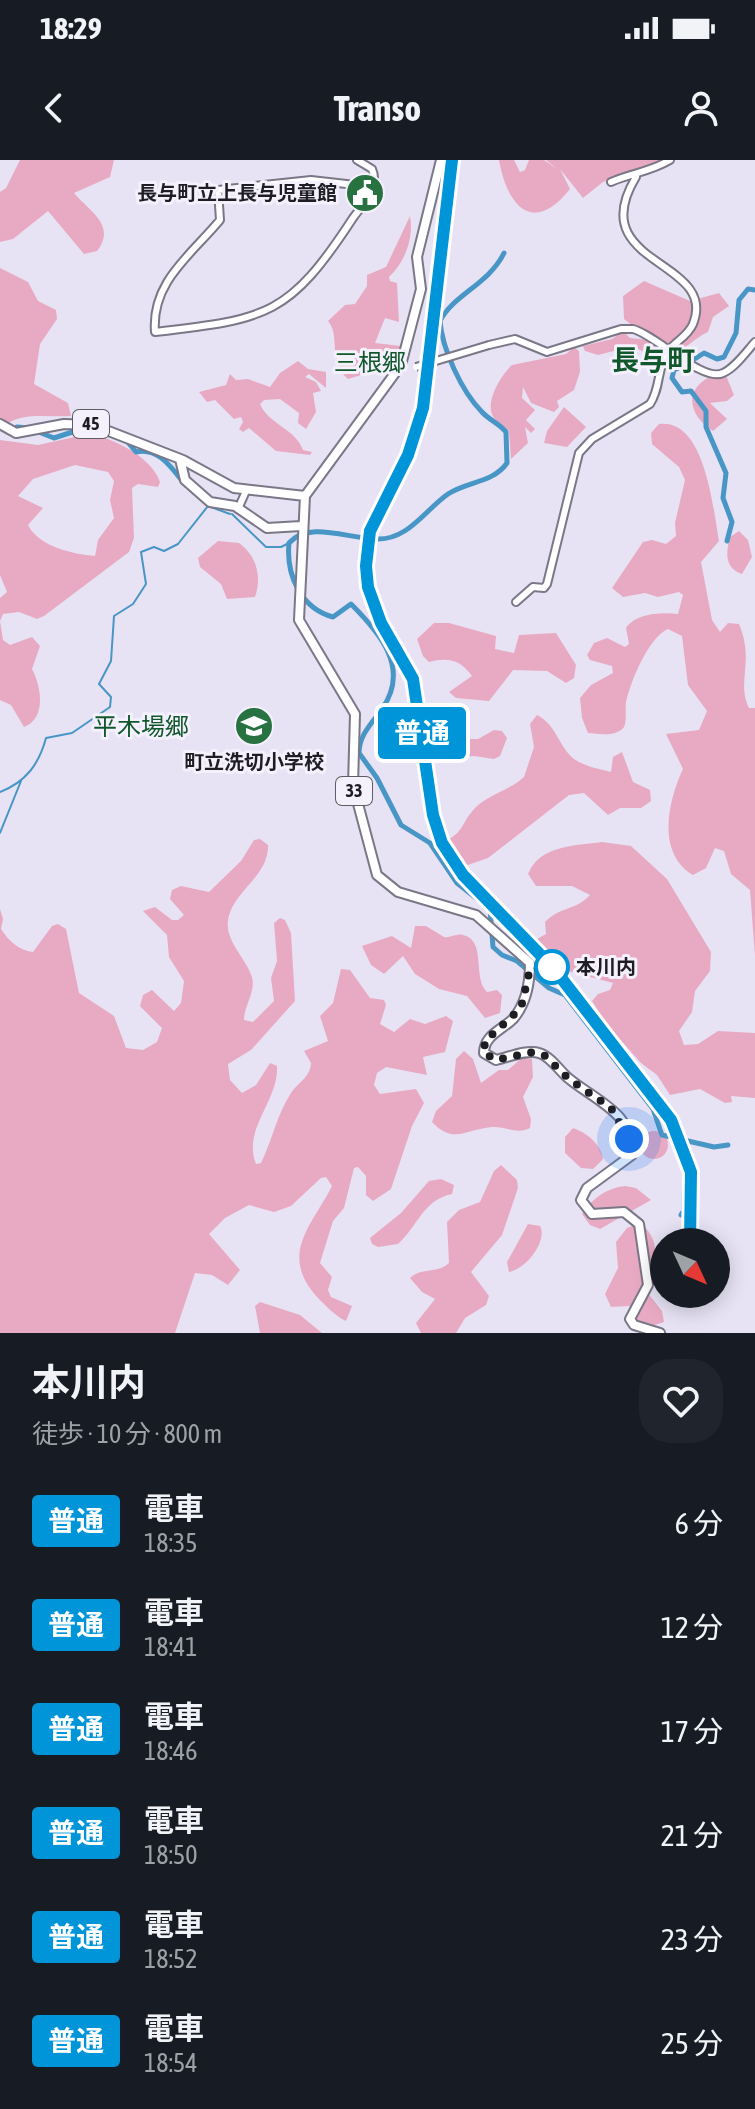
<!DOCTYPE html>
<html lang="ja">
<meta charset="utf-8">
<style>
:root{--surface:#171b24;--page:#20242c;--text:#f1f3f6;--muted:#9ea1a6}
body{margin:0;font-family:"Asap Condensed","Noto Sans JP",sans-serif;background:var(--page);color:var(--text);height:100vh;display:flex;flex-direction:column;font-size:30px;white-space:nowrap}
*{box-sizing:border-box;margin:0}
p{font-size:26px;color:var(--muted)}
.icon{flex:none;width:44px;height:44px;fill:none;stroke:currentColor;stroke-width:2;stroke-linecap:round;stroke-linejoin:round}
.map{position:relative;height:1173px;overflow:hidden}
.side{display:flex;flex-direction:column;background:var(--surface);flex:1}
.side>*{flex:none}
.badge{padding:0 16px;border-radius:6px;font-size:28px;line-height:52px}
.needle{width:52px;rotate:134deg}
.buttons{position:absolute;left:650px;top:1068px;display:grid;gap:16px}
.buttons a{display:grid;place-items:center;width:80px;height:80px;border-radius:50%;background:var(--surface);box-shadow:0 4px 20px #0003;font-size:40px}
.you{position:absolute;width:40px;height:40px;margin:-20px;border:6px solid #fff;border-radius:50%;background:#1a73e8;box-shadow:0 0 0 12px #1a73e833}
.map>.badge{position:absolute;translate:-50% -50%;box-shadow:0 0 0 4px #fff}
.round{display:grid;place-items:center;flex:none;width:84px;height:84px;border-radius:32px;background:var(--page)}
.summary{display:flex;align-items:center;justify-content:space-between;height:136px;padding:0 32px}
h1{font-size:38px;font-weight:700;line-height:60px}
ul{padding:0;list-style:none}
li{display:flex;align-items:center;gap:24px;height:104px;padding:0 32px}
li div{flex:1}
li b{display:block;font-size:30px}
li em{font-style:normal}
li .badge{min-width:88px;font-weight:700;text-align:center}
.status{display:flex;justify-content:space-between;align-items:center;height:56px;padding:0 40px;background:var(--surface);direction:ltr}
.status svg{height:22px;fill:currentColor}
header{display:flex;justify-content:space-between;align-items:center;height:104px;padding:0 32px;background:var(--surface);font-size:36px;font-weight:700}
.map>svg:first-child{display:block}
.green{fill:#e8aac3;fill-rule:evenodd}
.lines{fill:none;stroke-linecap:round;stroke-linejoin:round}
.stream{stroke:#4896c5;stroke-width:2}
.river{stroke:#4896c5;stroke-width:5}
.minor-casing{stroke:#7a7787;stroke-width:10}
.major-casing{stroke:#7a7787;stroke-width:12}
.minor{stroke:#fff;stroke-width:6}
.major{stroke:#fff;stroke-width:8}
.rail{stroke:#706e79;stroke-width:2;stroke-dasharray:16 8;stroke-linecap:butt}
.minor-bridge-casing{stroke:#7a7787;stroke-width:10;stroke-linecap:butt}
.minor-bridge{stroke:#fff;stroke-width:6}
.line-casing{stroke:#fff;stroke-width:18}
.line{stroke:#0095d9;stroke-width:12}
.walk{stroke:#1e1d23;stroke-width:8;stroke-dasharray:0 14.4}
.stop-dot{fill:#fff;stroke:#0095d9;stroke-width:4}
.labels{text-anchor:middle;stroke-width:6;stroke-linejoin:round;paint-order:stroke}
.shield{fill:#f4f1fc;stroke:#5e5d64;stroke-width:2}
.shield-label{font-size:18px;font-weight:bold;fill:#1e1d23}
.poi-label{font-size:20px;font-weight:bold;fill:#1e1d23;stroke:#f4f1fc;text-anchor:end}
.stop-label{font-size:20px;font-weight:bold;fill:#1e1d23;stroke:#f4f1fc;text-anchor:start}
.quarter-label{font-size:24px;fill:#10582c;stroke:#f4f1fc}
.district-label{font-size:28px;font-weight:bold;fill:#10582c;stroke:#f4f1fc}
</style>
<div class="status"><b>18:29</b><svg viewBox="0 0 49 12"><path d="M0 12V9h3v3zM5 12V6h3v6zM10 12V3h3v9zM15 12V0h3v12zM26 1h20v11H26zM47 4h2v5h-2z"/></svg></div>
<header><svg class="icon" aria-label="back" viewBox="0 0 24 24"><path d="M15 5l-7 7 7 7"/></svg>Transo<svg class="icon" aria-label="person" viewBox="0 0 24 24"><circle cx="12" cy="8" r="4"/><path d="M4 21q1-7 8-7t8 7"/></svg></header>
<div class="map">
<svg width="755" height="1173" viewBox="0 0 755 1173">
<rect width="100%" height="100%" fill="#e7e3f5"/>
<!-- green -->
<path class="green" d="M20,0H114L110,17L74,33C89,51 117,65 97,91L84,94L48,51L13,79L0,82V32L6,28Z
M499,0H514L520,12L525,10L529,0H544L557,9L546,0H663L603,22L583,38L560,9L570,29C533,76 507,46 499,0Z
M410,56C414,78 405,102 389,117L390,121L397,123L399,162L385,158L375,183L401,186L400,195L388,217L393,192L386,190L361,215L348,219C327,200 341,176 328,161L345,145L355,144L367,126V115L386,107Z
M0,108L28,122L38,141L56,150L57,159L40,184L34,224L68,243L71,256C47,258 17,250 0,270Z
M644,121L690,141L719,133L729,146L713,157L708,172C694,178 686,190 672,194L659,186L663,192L658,200L633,186L598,195L585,191L583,186L612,179L623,171L630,178L651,180L624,159L623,136Z
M574,187L579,191L580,212L574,230L557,241L559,247L554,252L531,243L523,227L522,238L535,250L526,260L535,269L531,273L525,267L528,283L511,299L509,271C505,267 497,262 494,258C483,243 502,214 512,205L566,194Z
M298,201L308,209L326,212V228L309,214L305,217L316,222L321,231L313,233L316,252L306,269L298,263L299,253L280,239L264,240L260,244C268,264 296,269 303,290L312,292L310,295L276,291L249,268L243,272L239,269L243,262L241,257L234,259L215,240L207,242L199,232L226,225L230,214L236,220L248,219L270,227L280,213Z
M725,213L734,235L727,241L710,243L727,259L713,271C681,251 687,218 725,213Z
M564,247L586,267L567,287L544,283L547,271Z
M659,264C705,258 713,347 719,381L701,402L712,460L720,472L728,463L739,464C755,502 736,521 749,548H755V796L750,730L731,714L724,691L715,688L706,708L693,715C656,693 668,641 683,609L666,574L699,570L707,551L688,525L682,476L668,469C648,478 631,521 626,542C625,549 627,561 624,567C617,577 599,574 588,573L582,558L580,538L591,525L613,513L612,506L590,500L587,495L594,483L607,478L625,487L629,484L626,468C636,453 662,452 678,454L683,435L679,432L658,437L645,433L623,437L612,428L643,382L652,380L666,384L676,376L675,363L685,320L679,307L652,284L651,273Z
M88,274C112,277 152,297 160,322L158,327L138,324L132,328L134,378L129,392L44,456L37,459L19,452L3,454L0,461L3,480L10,485L32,477L40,486L32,509C41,526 47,558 24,567L11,545L0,540V438L7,432L0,415V280L38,285ZM75,305L108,312L114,321L110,340L114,358L98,380L95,396C73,394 39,387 28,365L43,348L18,336L33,319Z
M739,371L748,380L752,397L742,414C724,408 726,392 730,377Z
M218,381L239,383C257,396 262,417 255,437L227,439L221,424L200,407L198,398Z
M434,463H449L496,476L495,489L514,493L519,475L556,473L576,505L574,518L566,523L547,511L513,510L489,541L456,538L449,532L472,516C460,500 449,497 429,502L423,496L417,479Z
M537,555C557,565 558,586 574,599C584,606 599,609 611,612L613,597L622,592L633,622L650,630L651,641L641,648H620L608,655L584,633L569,635L488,698L459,708L439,688L441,683C465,673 460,664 475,648C489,634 510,630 524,617L534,587L530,564Z
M494,570L502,571L507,578L500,596L494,599L474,596L450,598L440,587L448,579H478Z
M260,679L268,685C269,717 232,731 228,761C225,781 247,800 252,817C256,832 244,846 244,860L253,862L274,841L271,818L277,801L274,763L280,758L285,760L291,773L295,841L251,890L228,904L230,920L242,933L256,925L270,903L277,906C279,941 242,969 256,1004L261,1003C272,981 277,954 291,933C298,922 310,918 311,903L304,891L328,881L320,856L333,843L341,809L350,810L370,838L384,840L386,845L380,864L394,872L410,859L425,864L446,856L453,861L445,892L423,897L427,915L386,907L377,913L374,925L380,934L416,929L424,943L412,966L391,1029L373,1041L366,1035V1016L358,1007L354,1008L344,1048L333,1061L320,1103L332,1117L328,1130L331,1137L352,1146L346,1161C335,1156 326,1146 317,1137C279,1094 311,1067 332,1026L326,1017L321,1018L291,1046L274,1052L249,1045L225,1058L209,1074L240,1110L228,1125L212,1115L195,1113L175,1173H0V749L3,759L1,769C9,781 18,790 33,792L52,766L58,764L66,769L79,833L114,856L126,888L143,890L157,882L162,868L140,846L143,835L152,830L174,851L181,843L184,821L169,797L167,775L143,751L155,747L172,760H178L184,755L170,739L172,730L181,726L209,732L241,701L254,680Z
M602,682L631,686L667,719L711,792L710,811L695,831L692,852L679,871L684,885L698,884L718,871L755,873V938L731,936L732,942L725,943L700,929L670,935L657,915L641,903L608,866L592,841L598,834L610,830L613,823L568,811L535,780L546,774L545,762C559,747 577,750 590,735L572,726H536L528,714C540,685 574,686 602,682Z
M415,766H426L444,777C451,778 456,773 463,775C487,780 472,818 487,832L497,830L502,835L500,853L485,858L467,836L439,829L415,814L403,796L384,814L371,805L362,786L392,776L411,788Z
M464,891L473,899L481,923L499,910H508L523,897L532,899L533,917L523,937L531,959L530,968C517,975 506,966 492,967C466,969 454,985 432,962L436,951L452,936L456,899Z
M573,968C587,973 601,984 603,999L593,1009L581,1008L565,993V977Z
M640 985a14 14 0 1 1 28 0a14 14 0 1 1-28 0Z
M501,1005L517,1020L518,1028L502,1075L471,1112L489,1136L486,1145L465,1158L456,1173H421L416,1163L435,1139L422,1132L410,1118C421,1107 438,1114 449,1103L447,1062L459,1050L480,1042L494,1011Z
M441,1019L454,1025L452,1034C423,1040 418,1066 398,1084L378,1087L372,1084L370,1078L401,1053L429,1021Z
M625,1026L636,1028L651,1040L600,1069L590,1065L582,1054C592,1038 607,1028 625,1026Z
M640,1063C665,1082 653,1107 647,1132L662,1151L664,1162L645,1168L638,1164L629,1146L611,1147L605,1134L618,1108L616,1082L627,1068Z
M528,1064L540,1066C548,1081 526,1109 509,1112L507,1102Z
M260,1142L300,1155L322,1173H260L255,1146Z"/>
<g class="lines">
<!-- stream -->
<path class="stream" d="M232,354L266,387H281L289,383
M0,632C26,622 39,604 46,578L72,573L110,547L111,537L99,524L111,501L114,456L133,444L146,424L141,392L154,387L164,391L178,384L208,346L230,354
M0,673L21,621"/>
<!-- river -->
<path class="river" d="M504,93C489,124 453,135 440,161C442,189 462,232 482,252C489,260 499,263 506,272L507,303C493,323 468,321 448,334C425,350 408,380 377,379C348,379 309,360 289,383C286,414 300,448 333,457L351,444C379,472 411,508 382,549C372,563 359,575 359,593L377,618L401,665L430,683L457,723L490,749L493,787L502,795L517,801L549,828L565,835L653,949L662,975L714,987L728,985
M693,200L704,193L717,199L724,197L736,173L739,140L748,129L755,130
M683,206L674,210L672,218L682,232L691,231L706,251V267L726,313L723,338L732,362L727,381
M17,267L30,268
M36,271L54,278L88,267L106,272
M126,280L136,292C158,287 171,307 183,322
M681,992L683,997
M684,1050L685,1001
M681,1055L682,1053"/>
<!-- minor casing -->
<g class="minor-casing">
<path id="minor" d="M357,0L372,9C380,27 363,44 353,58C289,156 268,159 155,172C151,122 191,95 220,60L218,30L311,20L373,27
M611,22C631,13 650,12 670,0
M489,185L515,179L547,192L621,169H633C656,175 703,223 723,213C735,208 746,192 755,182
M238,349L246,331
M516,442L533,427L544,428L547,424L579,293L592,279L650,244C661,228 657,206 668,191C676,181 688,176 693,164C719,99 582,106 636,17"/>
</g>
<!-- major casing -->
<g class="major-casing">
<path id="major" d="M441,0L417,97L421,129L401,205L305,336L299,460L355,554L353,625L377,715L398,732L476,755L530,803C530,822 526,844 513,859C502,870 484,875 484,893L496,900C509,897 527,889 539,893C550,896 559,910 567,917C592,939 636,953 632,995L587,1028L581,1040L592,1054L624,1052L639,1064L648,1125L630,1159L634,1165L660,1173
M0,264L16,273L64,264L93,265L183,300L234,328L305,336
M180,299L185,320L210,342L235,346L267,368L301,366"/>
</g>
<!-- minor -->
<use href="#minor" class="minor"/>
<!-- major -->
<use href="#major" class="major"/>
<!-- rail -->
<path class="rail" d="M452,0L423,248L408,295L370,371L366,406L371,439L413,519L433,655L442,683L463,715L555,810L671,960L686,994L693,1046"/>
<!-- minor-bridge casing -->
<g class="minor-bridge-casing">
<path id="minor-bridge" d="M416,207L489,185"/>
</g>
<!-- minor-bridge -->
<use href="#minor-bridge" class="minor-bridge"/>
</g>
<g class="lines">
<!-- line casing -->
<g class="line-casing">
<path id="line" d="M452,0L423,248L408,295L370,371L366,406L368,427L381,463L413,519L433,655L442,683L463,715L555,810L671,960L691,1012L690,1082"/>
</g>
<!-- line -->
<use href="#line" class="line"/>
<!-- walk -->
<path class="walk" d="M552,807L530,809L521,848L485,881L484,893L496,900L533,892L544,895L569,919L611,948L629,979"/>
</g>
<!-- icons -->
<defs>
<g id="civic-disc" transform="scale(2)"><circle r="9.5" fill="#287241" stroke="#f4f1fc"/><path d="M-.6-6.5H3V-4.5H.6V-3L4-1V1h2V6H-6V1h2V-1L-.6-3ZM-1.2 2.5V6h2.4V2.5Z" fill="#fff"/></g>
<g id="school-disc" transform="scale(2)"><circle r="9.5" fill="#287241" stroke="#f4f1fc"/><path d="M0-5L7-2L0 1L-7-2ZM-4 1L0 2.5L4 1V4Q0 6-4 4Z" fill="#fff"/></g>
</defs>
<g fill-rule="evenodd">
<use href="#civic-disc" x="365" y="33"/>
<use href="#school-disc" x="254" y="566"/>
</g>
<!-- markers -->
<circle class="stop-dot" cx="552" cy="807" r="16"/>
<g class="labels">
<!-- shield labels -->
<g class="shield">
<rect x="73" y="250" width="36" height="28" rx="6"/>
<rect x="336" y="617" width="36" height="28" rx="6"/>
</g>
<g class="shield-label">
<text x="91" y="270">45</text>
<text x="354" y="637">33</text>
</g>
<!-- poi labels -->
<g class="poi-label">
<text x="337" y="40">長与町立上長与児童館</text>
<text x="254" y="609" text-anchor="middle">町立洗切小学校</text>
</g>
<!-- stop labels -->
<g class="stop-label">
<text x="576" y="814">本川内</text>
</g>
<!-- quarter labels -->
<g class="quarter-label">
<text x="370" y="211">三根郷</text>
<text x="141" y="575">平木場郷</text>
</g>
<!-- district labels -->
<g class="district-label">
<text x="653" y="210">長与町</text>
</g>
</g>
</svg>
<div class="buttons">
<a><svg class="needle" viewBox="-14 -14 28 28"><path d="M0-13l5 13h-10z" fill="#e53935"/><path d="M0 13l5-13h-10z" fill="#9ea1a6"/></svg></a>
</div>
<div class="you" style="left:629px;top:979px"></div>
<b class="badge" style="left:422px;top:573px;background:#0095d9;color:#fff">普通</b>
</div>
<section class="side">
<div class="summary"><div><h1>本川内</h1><p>徒歩 · 10 分 · 800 m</p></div><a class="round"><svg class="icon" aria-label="heart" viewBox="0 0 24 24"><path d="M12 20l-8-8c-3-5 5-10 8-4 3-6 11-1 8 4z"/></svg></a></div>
<ul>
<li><span class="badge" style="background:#0095d9;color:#fff">普通</span><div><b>電車</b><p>18:35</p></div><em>6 分</em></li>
<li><span class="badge" style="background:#0095d9;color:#fff">普通</span><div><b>電車</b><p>18:41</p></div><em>12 分</em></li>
<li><span class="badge" style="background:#0095d9;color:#fff">普通</span><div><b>電車</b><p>18:46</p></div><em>17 分</em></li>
<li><span class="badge" style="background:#0095d9;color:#fff">普通</span><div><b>電車</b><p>18:50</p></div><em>21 分</em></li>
<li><span class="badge" style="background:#0095d9;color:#fff">普通</span><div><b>電車</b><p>18:52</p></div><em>23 分</em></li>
<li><span class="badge" style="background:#0095d9;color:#fff">普通</span><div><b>電車</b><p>18:54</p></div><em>25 分</em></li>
</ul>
</section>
